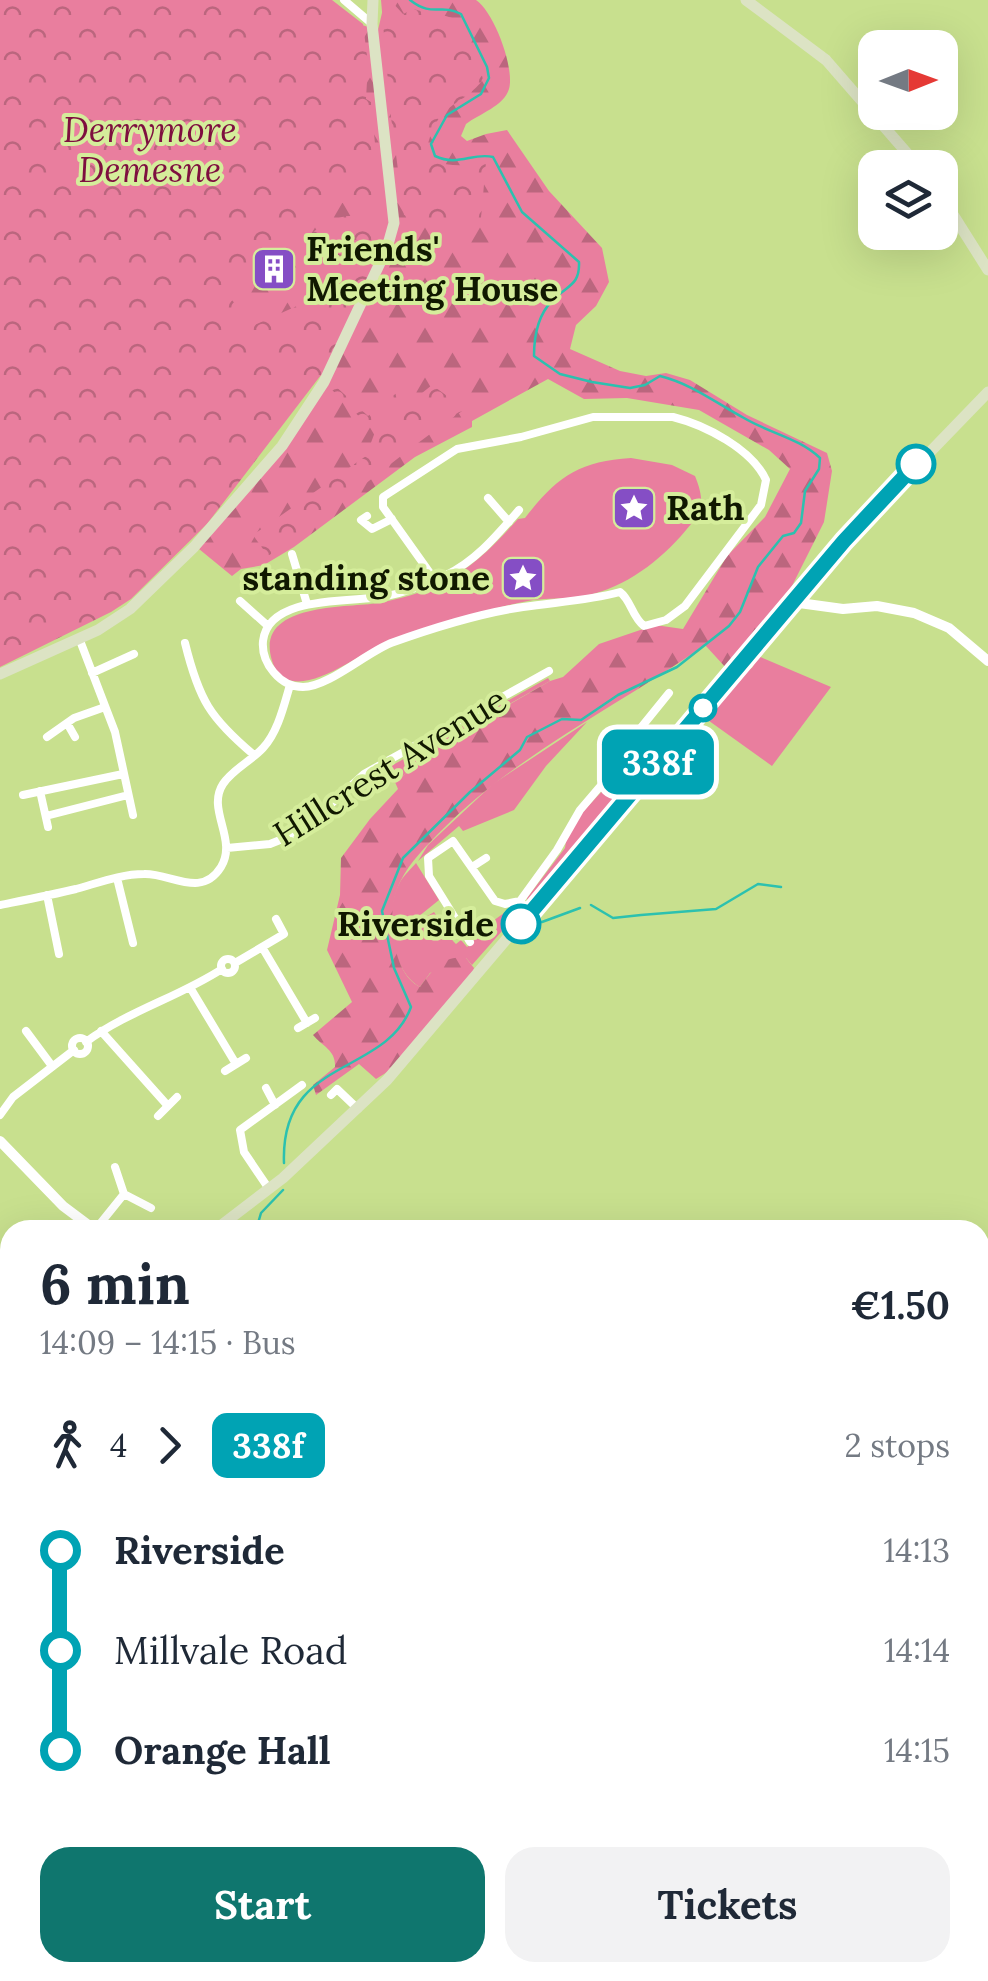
<!DOCTYPE html>
<meta charset="utf-8">
<style>
:root{--surface:#fff;--page:#f2f2f3;--text:#1f2937;--muted:#747a83;--accent:#0f766e}
body{margin:0;font-family:Lora,serif;background:var(--page);color:var(--text);height:100vh;display:flex;flex-direction:column;font-size:38px;white-space:nowrap}
*{box-sizing:border-box;margin:0}
p{font-size:32px;color:var(--muted)}
.icon{flex:none;width:55px;height:55px;fill:none;stroke:currentColor;stroke-width:2;stroke-linecap:round;stroke-linejoin:round}
.map{position:relative;flex:1;overflow:hidden}
.panel{position:absolute;left:0px;top:1220px;width:990px;height:762px;display:flex;flex-direction:column;background:var(--surface);border-radius:30px 30px 0 0;box-shadow:0 10px 40px #0002}
.panel>*{flex:none}
.badge{padding:0 20px;border-radius:15px;font-size:35px;line-height:65px}
.needle{width:65px;rotate:89deg}
.tools{position:absolute;left:858px;top:30px;display:grid;gap:20px}
.tools a{display:grid;place-items:center;width:100px;height:100px;border-radius:20px;background:var(--surface);box-shadow:0 10px 40px #0002;font-size:50px}
.map>.badge{position:absolute;translate:-50% -50%;box-shadow:0 0 0 5px #fff}
.legs{display:flex;align-items:center;gap:15px;height:110px;padding:0 40px;font-size:32px}
.legs p{margin-inline-start:auto}
.head{display:flex;align-items:center;justify-content:space-between;height:170px;padding:0 40px}
h1{font-size:55px;font-weight:700;line-height:75px}
.cta{display:flex;gap:20px;margin-top:auto;padding:20px 40px}
.cta a{flex:1;height:115px;border-radius:30px;background:var(--accent);color:#fff;font-size:40px;font-weight:700;line-height:115px;text-align:center}
.cta a+a{background:var(--page);color:var(--text)}
ul{padding:0 40px;list-style:none}
li{display:flex;align-items:center;gap:35px;height:100px;font-size:38px}
li i{display:grid;place-items:center;width:15px;height:100%;margin:0 12px;background:currentColor}
li i::after{content:'';width:25px;height:25px;margin:-12px;border:8px solid;border-radius:50%;background:var(--surface)}
li p{margin-inline-start:auto}
li:first-child i{background:linear-gradient(#0000 50%,currentColor 0)}
li:last-child i{background:linear-gradient(currentColor 50%,#0000 0)}
.map>svg:first-child{display:block}
.green{fill:#e97e9e}
.forest{fill:url(#forest-firs)}
.park{fill:url(#park-crowns)}
.lines{fill:none;stroke-linecap:round;stroke-linejoin:round}
.stream{stroke:#2cc1af;stroke-width:2.5}
.minor{stroke:#fff;stroke-width:8}
.tertiary{stroke:#fff;stroke-width:10}
.secondary{stroke:#dce3c4;stroke-width:11}
.rail{stroke:#6c7c47;stroke-width:2.5}
.line-1-casing{stroke:#fff;stroke-width:22}
.line-1{stroke:#00a3b4;stroke-width:15}
.stop-1-dot{fill:#fff;stroke:#00a3b4;stroke-width:5}
.labels{text-anchor:middle;stroke-width:8;stroke-linejoin:round;paint-order:stroke}
.park-label{font-size:35px;font-style:italic;fill:#7e0f3f;stroke:#d5ed9b}
.poi-label{font-size:35px;font-weight:bold;fill:#101800;stroke:#d5ed9b;text-anchor:start}
.street-label{font-size:35px;fill:#101800;stroke:#d5ed9b}
.stop-label{font-size:35px;font-weight:bold;fill:#101800;stroke:#d5ed9b;text-anchor:end}
</style>
<div class="map">
<svg width="988" height="1981" viewBox="0 0 988 1981">
<defs>
<pattern id="forest-firs" width="22" height="20" patternUnits="userSpaceOnUse" patternTransform="scale(2.5)"><rect width="22" height="20" fill="#e97e9e"/><path d="M5 1l3.5 6h-7zM16 11l3.5 6h-7z" fill="#bb667e"/></pattern>
<pattern id="park-crowns" width="20" height="18" patternUnits="userSpaceOnUse" patternTransform="scale(2.5)"><rect width="20" height="18" fill="#e97e9e"/><path d="M2 6a3 3 0 1 1 6 0M12 15a3 3 0 1 1 6 0" fill="none" stroke="#bb667e"/></pattern>
</defs>
<rect width="100%" height="100%" fill="#c8e08e"/>
<!-- green -->
<path class="green" d="M631,458L672,465L695,476C707,506 701,513 681,536C654,566 619,591 578,597C563,599 548,598 533,600C505,605 478,613 451,621C430,628 407,633 386,642C359,653 285,715 271,657C258,603 346,608 378,603C400,599 422,593 443,582C474,567 495,544 518,519L525,518C556,478 578,461 631,458Z
M758,656L831,687L772,766L705,718L747,669L752,668Z
M548,678L550,681L451,737L394,783L384,770Z
M587,722L546,766L514,810L463,831L459,826L418,861L428,845L493,784Z
M641,730L663,740L660,748L532,904H528L527,898L565,848C569,810 619,789 626,751L632,746L640,752L645,747L638,738Z
M416,863L439,900L413,921L415,924L434,912L453,941L456,944L461,940L467,947L474,942L472,936L504,913H518L472,965L466,958L430,973L420,987C389,969 384,911 400,882C404,875 411,869 416,863Z"/>
<!-- forest -->
<path class="forest" d="M385,0H476C494,12 515,68 509,89C504,106 479,114 466,124L461,136L467,141L486,134L507,130L549,191L602,248L609,282L596,306L576,325L570,349L620,371L646,376L666,373L690,380L747,415L827,453L832,471L824,522L780,610L727,669L705,645C617,707 520,752 443,829C428,844 409,863 400,882C391,901 391,922 394,942C397,959 404,979 420,987C432,970 444,954 466,958L474,968L472,974C446,1005 411,1060 376,1079L359,1064L316,1095L313,1085L335,1067C336,1050 323,1047 313,1035L352,1002L327,950L340,895L341,858L370,819L398,789L395,782L451,738L550,681L563,677L599,644L655,625L683,629L727,556L765,517L790,469L769,450L699,410L627,398L584,399L548,379L472,421V427L415,457L294,547L264,565L241,569L232,576L199,549L291,430L324,376L268,373L0,119L346,20L378,30Z"/>
<!-- park -->
<path class="park" d="M0,0H332L363,24L368,64L366,99L371,102L381,206L333,202L221,283L250,327L308,301L318,281L297,244C328,221 347,204 385,226L378,264L331,362L207,524L131,599L111,612L0,667Z
M381,0H390L403,14L414,9C425,13 448,15 454,19C469,29 480,63 483,80C457,111 438,100 427,149L433,161C452,167 466,166 486,162L481,218L455,223L404,215L391,117Z
M332,383L368,416L399,391L417,397L432,385L465,409C397,456 336,510 268,556L253,535L366,456L375,432L329,387Z"/>
<g class="lines">
<!-- stream -->
<path class="stream" d="M591,905L613,918L641,915L716,909L758,884L781,887
M534,922H542L580,908
M284,1163C280,1056 385,1077 411,1007L394,968L382,911L403,858L470,792L520,750L527,737L562,719L581,720L618,695L677,667L729,626L740,612L758,567L783,536L794,533L801,523L805,491L819,469L820,458C799,438 769,433 744,418C716,403 692,384 660,376L645,385L630,388L592,382L560,374L534,356C534,337 538,315 552,301C567,285 580,286 579,262L522,212L493,157C473,152 458,167 435,156L431,144L447,115L481,94L489,78L487,67L461,14C440,3 433,18 410,0
M256,1230L261,1213L283,1190
M166,1972L167,1981"/>
<!-- minor -->
<path class="minor" d="M344,0L371,23
M488,498L509,522
M367,516L361,520L372,529L392,519
M292,554L307,604
M435,580L383,507V497L457,449L521,437L593,417H673C705,425 752,449 766,480L761,505L685,606L666,620L644,626C632,617 631,600 620,592C587,601 556,602 523,607C482,613 430,629 391,643C366,653 328,687 303,687C280,687 261,663 263,641C268,595 350,602 382,597C404,593 426,585 446,575C476,561 498,534 519,510
M240,601L268,626
M79,638L115,732L133,815
M185,643C199,700 210,718 254,755
M92,673L134,654
M67,723L75,737
M47,737L74,718L105,707
M40,791L48,827
M23,795L123,774
M46,816L128,795
M227,848L270,844L300,832L364,774L549,671
M472,867L486,858
M117,878L133,943
M47,895L59,954
M0,905C25,900 51,895 76,889C98,883 121,874 144,874C171,873 201,899 221,867C238,839 206,810 223,784C232,770 251,761 263,748C278,732 284,705 290,685
M531,913L520,901L557,850L580,810L615,769L622,751L669,693
M470,942L429,876L428,858L453,841L495,901L505,904L520,901
M262,947L307,1023
M221 966a7 7 0 1 1 14 0a7 7 0 1 1-14 0Z
M235,963L284,934L276,919
M191,989L236,1064
M298,1028L315,1018
M26,1031L52,1066
M101,1031L168,1106
M72 1046a8 8 0 1 1 16 0a8 8 0 1 1-16 0Z
M86,1042C128,1011 179,997 222,969
M225,1071L246,1058
M266,1088L275,1105
M331,1095L337,1089L358,1109
M0,1115L13,1097L74,1050
M158,1116L177,1097
M115,1167L124,1194L151,1208
M269,1189L244,1152L240,1130L302,1085
M95,1230L124,1194
M0,1377L10,1387"/>
<!-- tertiary -->
<path class="tertiary" d="M792,602L843,609L877,606L914,613L949,628L988,661
M0,1141L63,1206L95,1230
M930,1972L942,1981"/>
<!-- secondary -->
<path class="secondary" d="M746,0L826,60L920,168
M940,194L988,270
M0,674L98,630L130,609L194,547L282,446L324,382L387,248L394,223L372,24L373,0
M215,1230L283,1178L387,1080L844,541L988,392
M0,1407L10,1398"/>
<!-- rail -->
<path class="rail" d="M980,1739L988,1738
M171,1981L184,1972"/>
</g>
<g class="lines">
<!-- line-1 casing -->
<g class="line-1-casing">
<path id="line-1" d="M521,924L844,541L916,464"/>
</g>
<!-- line-1 -->
<use href="#line-1" class="line-1"/>
</g>
<!-- icons -->
<defs>
<g id="building-square" transform="scale(2.25)"><rect x="-9" y="-9" width="18" height="18" rx="4" fill="#854ec5" stroke="#d5ed9b"/><path d="M-4-6H4V6H1V3H-1V6H-4ZM-2.5-4.3h1.7v1.8h-1.7ZM.8-4.3h1.7v1.8H.8ZM-2.5-1h1.7V.8h-1.7ZM.8-1h1.7V.8H.8Z" fill="#fff"/></g>
<g id="sight-square" transform="scale(2.25)"><rect x="-9" y="-9" width="18" height="18" rx="4" fill="#854ec5" stroke="#d5ed9b"/><path d="M0-6L1.8-2.2L6-1.7L2.9 1.2L3.7 5.4L0 3.3L-3.7 5.4L-2.9 1.2L-6-1.7L-1.8-2.2Z" fill="#fff"/></g>
</defs>
<g fill-rule="evenodd">
<use href="#building-square" x="274" y="269"/>
<use href="#sight-square" x="634" y="508"/>
<use href="#sight-square" x="523" y="578"/>
</g>
<!-- markers -->
<g class="stop-1-dot">
<circle cx="916" cy="464" r="18"/>
<circle cx="703" cy="708" r="12"/>
<circle cx="521" cy="924" r="18"/>
</g>
<g class="labels">
<!-- park labels -->
<g class="park-label">
<text x="150" y="142">Derrymore<tspan x="150" dy="40">Demesne</tspan></text>
</g>
<!-- poi labels -->
<g class="poi-label">
<text x="306" y="261">Friends'<tspan x="306" dy="40">Meeting House</tspan></text>
<text x="666" y="520">Rath</text>
<text x="490" y="590" text-anchor="end">standing stone</text>
</g>
<!-- street labels -->
<g class="street-label">
<text transform="translate(390 767) rotate(-32)" y="12">Hillcrest Avenue</text>
</g>
<!-- stop labels -->
<g class="stop-label">
<text x="494" y="936">Riverside</text>
</g>
</g>
</svg>
<div class="tools">
<a><svg class="needle" viewBox="-14 -14 28 28"><path d="M0-13l5 13h-10z" fill="#e53935"/><path d="M0 13l5-13h-10z" fill="#747a83"/></svg></a>
<a><svg class="icon" aria-label="layers" viewBox="0 0 24 24"><path d="M12 4l9 5-9 5-9-5zM3 14l9 5 9-5"/></svg></a>
</div>
<b class="badge" style="left:658px;top:762px;background:#00a3b4;color:#fff">338f</b>
<section class="panel">
<div class="head"><div><h1>6 min</h1><p>14:09 – 14:15 · Bus</p></div><b>€1.50</b></div>
<div class="legs"><svg class="icon" aria-label="walk" viewBox="0 0 24 24"><circle cx="13" cy="4" r="2"/><path d="M13 8l-2 6 4 7M11 14l-3 7M7 12l3-4h3l4 4"/></svg>4<svg class="icon" aria-label="forward" viewBox="0 0 24 24"><path d="M9 5l7 7-7 7"/></svg><b class="badge" style="background:#00a3b4;color:#fff">338f</b><p>2 stops</p></div>
<ul>
<li><i style="color:#00a3b4"></i><b>Riverside</b><p>14:13</p></li>
<li><i style="color:#00a3b4"></i><span>Millvale Road</span><p>14:14</p></li>
<li><i style="color:#00a3b4"></i><b>Orange Hall</b><p>14:15</p></li>
</ul>
<div class="cta"><a>Start</a><a>Tickets</a></div>
</section>
</div>
